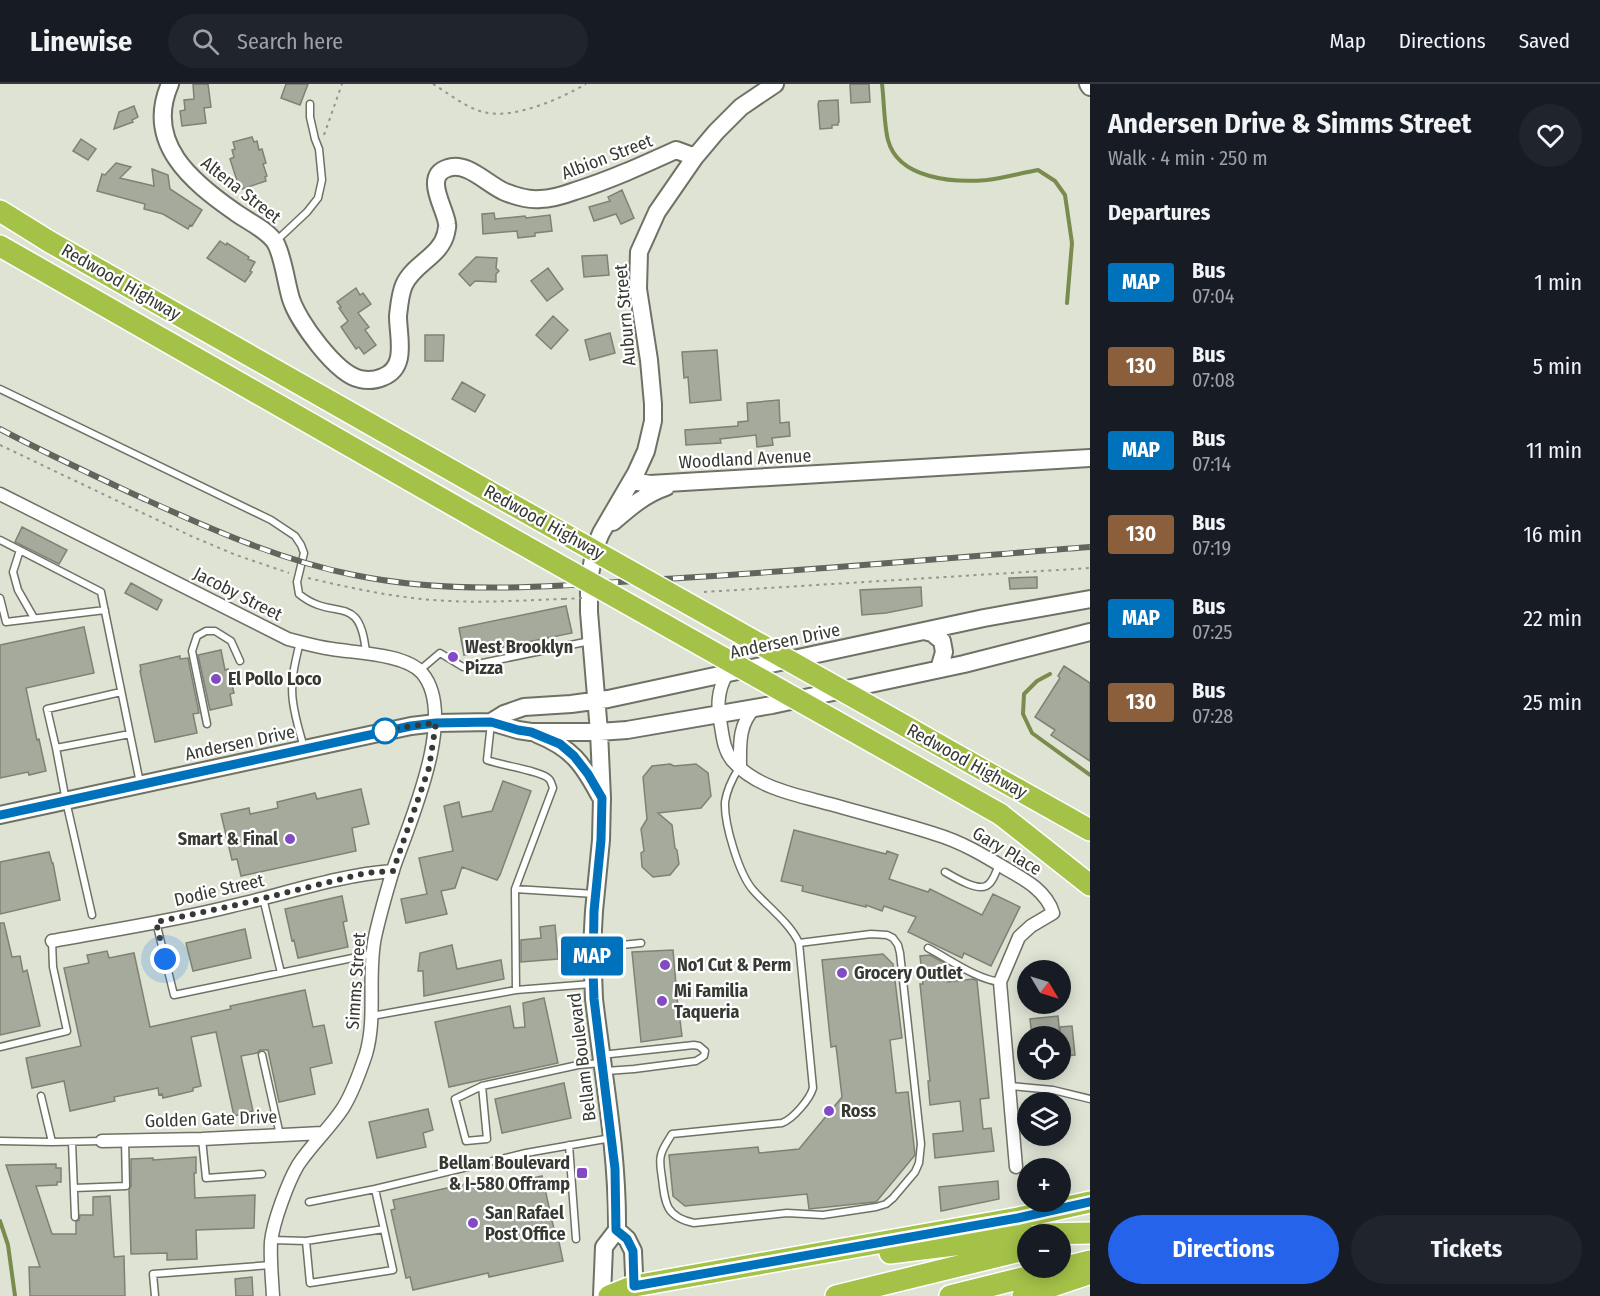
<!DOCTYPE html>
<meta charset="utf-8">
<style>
:root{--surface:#171b24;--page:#20242c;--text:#f1f3f6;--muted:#9ea1a6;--line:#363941;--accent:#2563eb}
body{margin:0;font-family:"Fira Sans Condensed",sans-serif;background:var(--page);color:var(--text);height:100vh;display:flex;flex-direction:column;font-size:22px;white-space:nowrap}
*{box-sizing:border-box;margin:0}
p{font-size:20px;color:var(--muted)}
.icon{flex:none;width:33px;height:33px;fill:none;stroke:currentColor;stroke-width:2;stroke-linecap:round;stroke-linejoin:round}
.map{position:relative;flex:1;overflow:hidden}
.side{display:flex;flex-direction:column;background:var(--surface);width:510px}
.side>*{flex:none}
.badge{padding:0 12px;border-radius:4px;font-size:21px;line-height:39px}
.needle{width:39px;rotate:128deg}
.tools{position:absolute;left:1017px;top:876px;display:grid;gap:12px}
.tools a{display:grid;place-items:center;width:54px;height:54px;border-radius:50%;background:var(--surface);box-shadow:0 3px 15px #0003;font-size:30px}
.you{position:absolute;width:30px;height:30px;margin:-15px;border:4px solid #fff;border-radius:50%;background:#1a73e8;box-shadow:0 0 0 9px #1a73e833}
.map>.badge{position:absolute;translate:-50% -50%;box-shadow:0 0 0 3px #fff}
h2{padding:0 18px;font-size:22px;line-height:54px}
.round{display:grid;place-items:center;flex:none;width:63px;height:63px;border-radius:32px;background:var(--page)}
.head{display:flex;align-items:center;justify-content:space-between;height:102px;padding:0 18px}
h1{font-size:28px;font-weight:700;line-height:45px}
.button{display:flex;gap:12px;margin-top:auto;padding:12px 18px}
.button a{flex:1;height:69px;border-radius:36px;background:var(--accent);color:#fff;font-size:24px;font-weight:700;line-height:69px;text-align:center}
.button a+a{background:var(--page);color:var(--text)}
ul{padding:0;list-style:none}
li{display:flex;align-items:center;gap:18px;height:84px;padding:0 18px}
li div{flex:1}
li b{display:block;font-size:22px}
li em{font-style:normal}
li .badge{min-width:66px;font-weight:700;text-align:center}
header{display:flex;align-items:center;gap:36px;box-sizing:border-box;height:84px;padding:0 30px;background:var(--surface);border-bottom:2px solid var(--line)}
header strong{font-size:28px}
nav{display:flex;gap:33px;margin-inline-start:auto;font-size:21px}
.search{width:420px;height:54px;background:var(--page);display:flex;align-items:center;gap:15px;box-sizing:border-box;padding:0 21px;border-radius:33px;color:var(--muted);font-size:22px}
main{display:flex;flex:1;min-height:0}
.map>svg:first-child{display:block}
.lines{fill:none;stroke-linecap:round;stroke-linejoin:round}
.stream{stroke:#7a8b4e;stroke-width:4}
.building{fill:#a5aa9c;stroke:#7d8274;stroke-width:1.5}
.lane-casing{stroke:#6e7265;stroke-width:9}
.street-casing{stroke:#6e7265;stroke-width:15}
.secondary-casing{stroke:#6e7265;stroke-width:20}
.highway-casing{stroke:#fff;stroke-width:24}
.path{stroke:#94978c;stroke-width:2;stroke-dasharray:3 4.5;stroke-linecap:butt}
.lane{stroke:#fff;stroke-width:6}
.street{stroke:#fff;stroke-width:12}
.secondary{stroke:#fff;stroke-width:16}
.highway{stroke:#a4c248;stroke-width:21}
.rail-casing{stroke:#62655c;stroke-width:6}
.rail{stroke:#fff;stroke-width:4;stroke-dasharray:11;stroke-linecap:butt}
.highway-bridge-casing{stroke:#fff;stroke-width:24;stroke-linecap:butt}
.path-bridge{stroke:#94978c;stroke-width:2;stroke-dasharray:3 4.5;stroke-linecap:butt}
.highway-bridge{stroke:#a4c248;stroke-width:21}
.line-casing{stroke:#fff;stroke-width:14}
.line{stroke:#0072bc;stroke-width:9}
.walk{stroke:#373933;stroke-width:6;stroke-dasharray:0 10.8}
.poi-dot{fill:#834bc3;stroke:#fff;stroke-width:2}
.stop-dot{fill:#fff;stroke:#0072bc;stroke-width:3}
.labels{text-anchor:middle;stroke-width:4.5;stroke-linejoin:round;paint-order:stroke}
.street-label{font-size:18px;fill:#373933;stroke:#fff}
.poi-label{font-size:18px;font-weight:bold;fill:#373933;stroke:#fff;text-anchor:start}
</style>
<header>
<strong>Linewise</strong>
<div class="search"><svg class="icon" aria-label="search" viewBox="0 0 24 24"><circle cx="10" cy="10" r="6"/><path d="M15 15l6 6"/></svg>Search here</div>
<nav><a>Map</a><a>Directions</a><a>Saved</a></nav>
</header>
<main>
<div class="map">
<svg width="1090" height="1212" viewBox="0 0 1090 1212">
<rect width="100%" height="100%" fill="#dee3d4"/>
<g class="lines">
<!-- stream -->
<path class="stream" d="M882,0C884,15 884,41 888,56C898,95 954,99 987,96C1004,94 1021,89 1038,86L1055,97L1065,111L1072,159L1067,219
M1050,590L1037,597L1024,610L1023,630L1032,649L1090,691
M0,1137L8,1161L15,1212"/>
</g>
<!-- building -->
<path class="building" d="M193,0H208L211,23L204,24L206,39L182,42L180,27L185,26L184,16L194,15Z
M286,0H308L300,21L281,14Z
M850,0H869L870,18L851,19Z
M838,16L839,38L838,39V41H832V44L820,45L818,20L819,17Z
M134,22L138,33L132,36L133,38L114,45L119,28Z
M252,53L254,58L257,57L259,66L262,65L266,79L263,80L267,92L265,93L266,97L242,105L240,100H238L230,75L234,73L232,66L235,65L233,58Z
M81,55L96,65L88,76L73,67Z
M116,79L131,83L120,94L154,102L152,85L168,91L170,105L202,126L192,142L190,141L188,145L163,130L144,125L145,120L97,107L102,90L105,91Z
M622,106L634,134L621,140L616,130L594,137L589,123L610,117L608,113Z
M494,129L495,135L525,132L526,134L550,131L552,147L535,149V152L518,154L517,147L483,150L482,130Z
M220,157L226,161L227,159L249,173L248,175L255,178L250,187L252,188L245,198L207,174Z
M607,171L609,191L584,193L582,172Z
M476,173L497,174L496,184L499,187L496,190V198L475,197L470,202L459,190Z
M548,184L563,205L547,217L531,197Z
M356,204L360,211L363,209L371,220L358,229L369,243L365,246L376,261L364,270L359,263L356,265L341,243L348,237L339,224L341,223L337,218Z
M553,232L568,246L551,265L536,251Z
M610,249L615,269L590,276L585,256Z
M425,251H444L443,277H425Z
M717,266L721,316L690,319L688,293L684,294L682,268Z
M462,298L485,311L475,328L452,315Z
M779,316L780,339L789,338L790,352L772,354L773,361L757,363L756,351L720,355L721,359L686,361L685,346L738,342V338L748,337L747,319Z
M22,443L67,466L59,480L15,458Z
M1037,493V504L1010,505L1009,494Z
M131,499L162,516L157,526L125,509Z
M921,503L922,522L886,529L862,531L860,506Z
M566,522L572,549L464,571L459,544Z
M84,543L94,589L26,604L37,656L39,655L46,687L29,691L28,688L0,694V561Z
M221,566L225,586L228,585L234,609L230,610L232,621L210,626L198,571Z
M180,572V575L188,574L199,629L193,630L197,649L155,658L140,587L141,586L140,581Z
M1064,582L1090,599V677L1051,651L1055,646L1035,633L1060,594L1058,592Z
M670,680L674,682L696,680L708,689L711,712L701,724L658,729L672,741L675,764L677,766L679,780L670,791L653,793L642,783L641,769L644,767L641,745L647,735L643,693L652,682Z
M503,697L531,707L500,791L497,796L462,783L455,804L441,807L447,830L406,839L401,815L427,810L419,774L453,767L444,722L459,718L462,733L492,727Z
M361,705L369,740L352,744L356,767L241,792L237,775L232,776L221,730L249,724L250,730L278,724L277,718L315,709L317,715Z
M794,746L886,770L887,767L898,771L889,795L928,808L930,805L982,831L993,810L1020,823L991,882L964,869L962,874L908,848L916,833L884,822L882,827L866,821V823L802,807L803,802L781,797Z
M49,768L52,779H53L60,816L0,830V778Z
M342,812L347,837L343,838L348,863L298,874L294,856L292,857L285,825Z
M0,839H4L12,873L20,872L23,888L27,886L40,942L0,951Z
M555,841L558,875L521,878V856L541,854L540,843Z
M245,845L251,874L193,887L186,859Z
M452,861L457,885L501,876L504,895L424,912L423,887H418L420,869Z
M673,866L679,936H680L682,952L641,958L632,868Z
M107,867L109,874L134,869L150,943L231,925L230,922L305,906L313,943L324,941L332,979L310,984L315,1010L279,1018L268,966H260L257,969L241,972L253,1027L234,1032L216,948L191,953L201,1002L193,1004V1007L163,1014L162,1010L159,1011L158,1004L114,1013L115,1017L70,1027L64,997L32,1004L26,974L81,962L64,884L89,879L87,871Z
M883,870L893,880L902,954L890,956L896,1009L908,1008L915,1071L877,1117L875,1118L809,1125L807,1110L685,1122L673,1112L669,1071L758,1063L759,1069L799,1065L842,1013L836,962L831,963L822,876Z
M930,871L946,880L947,898L973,895L977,897L989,1014L980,1015L983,1045L991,1044L994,1067L935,1074L933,1050L963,1047L960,1017L930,1021L928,997H930L920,900H923L920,872Z
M544,914L558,979L449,1003L435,938L510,922L514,944L525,943L523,919Z
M1058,932L1060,952H1032L1030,935Z
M1072,942L1075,971L1060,973V943Z
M564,999L571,1034L502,1049L495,1015Z
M428,1025L433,1046L423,1049L426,1063L377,1074L369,1038Z
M196,1073V1089H194L195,1114L255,1111L254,1144L196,1146L197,1175L167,1176V1169L131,1170L129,1106L131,1102V1075L153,1074V1076Z
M56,1080V1084H61V1098H57V1101L36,1102L52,1150H76V1138L79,1136L80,1131H93V1113L110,1112L114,1173L124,1172L125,1212H30L29,1183H40L6,1081Z
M501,1092L502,1101L542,1092L556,1154L558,1153L563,1177L489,1193L488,1189L413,1206L410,1193L406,1194L391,1126L395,1125L393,1116Z
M998,1097L999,1115L941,1127L939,1103Z
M252,1193L253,1212H236L235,1195Z"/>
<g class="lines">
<!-- lane casing -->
<g class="lane-casing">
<path id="lane" d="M275,158L307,128L318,114L322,96L319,65L315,55L310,33V20
M0,305L271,436L295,452L301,461L304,469L297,498L299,510C334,539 360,506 366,569
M0,456L101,508L140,699
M20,466L13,488L18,506L34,534
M0,514L6,538L105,526
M300,558C295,578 290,598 293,618C295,634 300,649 304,664
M420,586L440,569L463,583L590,557
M491,639L487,676C499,681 543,687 549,695C551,697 552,701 553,704L515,805
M207,640L192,567L197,552L206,547H215L231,557L240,577
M56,664L47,625L121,608
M739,684C732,695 727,705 725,718C724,740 739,790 753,806C767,822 790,839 799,859L813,1004C810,1015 793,1035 782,1039L672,1050C668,1057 663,1063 661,1071C659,1078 661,1087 662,1094C665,1120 666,1133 694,1139L787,1129L823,1131L876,1123L886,1120L893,1114L915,1088L919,1079L921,1060L900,869L898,861L893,854L887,851L871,850L799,859
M945,788C954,793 976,807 986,802C993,799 996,787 999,781
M263,814L281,889
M92,831L66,717L56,664L130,650
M156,838L174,911L372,870
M593,864L641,859
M928,864C949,875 976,895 1000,898
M516,906L515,805L595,810
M372,932L516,906L591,900
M0,963L67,947L53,883L52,857
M262,971L280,1051
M601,971L694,961L699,962L705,967L704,972L696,977L634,985L606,987
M482,1002L455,1015L466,1057L487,1055L482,1002L578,981L601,979
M1010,1002L1053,1006L1090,1015
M41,1012L52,1058
M202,1055L206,1094L262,1090
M0,1057L52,1058L102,1057
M72,1058L75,1133
M569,1061L576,1155
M74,1104L126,1102L125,1056
M309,1118L375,1105L526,1069L611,1054
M272,1156L306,1157L384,1145
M306,1157L310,1199L393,1186L375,1105
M155,1212L153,1190L271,1181"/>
</g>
<!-- street casing -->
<g class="street-casing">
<path id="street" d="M0,410L288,555C303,559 317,563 332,565C356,569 406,570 422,589C458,631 410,737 394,783C387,806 380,830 375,853C367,892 377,932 366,970C360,988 353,1008 343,1024C330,1044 311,1061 298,1081C288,1098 273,1138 271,1158C270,1175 272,1194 273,1212
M727,590C717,607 717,623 721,642C723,654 724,666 732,676C756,704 796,711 830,720C865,730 901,739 935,750C962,758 985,772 1008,786C1026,796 1047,808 1053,829L1031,842L1019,853L1000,898L1016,1083
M740,683C740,662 738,640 755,624
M52,857C112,846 173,837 232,822C285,810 338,791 393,787
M102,1057L202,1055L322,1049"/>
</g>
<!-- secondary casing -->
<g class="secondary-casing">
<path id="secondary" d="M170,0C144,59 192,98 235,128C247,137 266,145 275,158C283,171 286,199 291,215C298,237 336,290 360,295C368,297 376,296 383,293C408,283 398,253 398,232C399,223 400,210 404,201C413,180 441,172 446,149C446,148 448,141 447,140C446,125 422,92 448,84C467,77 488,101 505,108C515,112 529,116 540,115C552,115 564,111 575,107C610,96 643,81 676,66L695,73
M1088,0L1090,3
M632,397L650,400L1090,374
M613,438C629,424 645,410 666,403
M924,547L932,549L942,557L944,568L939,585
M491,638L504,630L524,623L571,620L608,615L984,534L1090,515
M537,650C572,664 583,680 600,712
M0,731L411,642L436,639L491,638L518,646L531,648H599L627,646L772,621L964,580L1090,548
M617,1146L627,1155L633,1167L635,1212
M602,1212L604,1163L617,1146C618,1069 603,991 594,915L592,864L594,827L601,756L602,714L599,648L589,528V495L596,461L601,449L636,389L646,367L653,337V320L649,276L638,205L639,168L657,128L695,73L716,48L741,23L775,0"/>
</g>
<!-- highway casing -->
<g class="highway-casing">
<path id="highway" d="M0,127L50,158L488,407
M0,162L474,433
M1017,705L1090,746
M1000,730L1090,801
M1042,1150L1090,1149
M890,1169L1028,1152
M609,1212L634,1202L1018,1134L1090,1118
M836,1212L1028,1165
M950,1212L1090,1177
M1023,1212L1085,1191"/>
</g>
<!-- path -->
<path class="path" d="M433,0C448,9 465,23 483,28C513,36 560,15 586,0
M324,51L342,0
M0,361L191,452L236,471L289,489
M308,494C355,505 401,515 449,517C487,519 526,516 564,515
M704,508L1090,484"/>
<!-- lane -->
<use href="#lane" class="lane"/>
<!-- street -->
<use href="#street" class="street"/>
<!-- secondary -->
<use href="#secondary" class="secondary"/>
<!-- highway -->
<use href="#highway" class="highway"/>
<!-- rail casing -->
<g class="rail-casing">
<path id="rail" d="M0,345C47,370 95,392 142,414C211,445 279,476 354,491C456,512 559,502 663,495C805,487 948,474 1090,463"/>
</g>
<!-- rail -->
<use href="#rail" class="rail"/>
<!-- highway-bridge casing -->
<g class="highway-bridge-casing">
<path id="highway-bridge" d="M488,407L1017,705
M474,433L1000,730"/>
</g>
<!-- path-bridge -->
<path class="path-bridge" d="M564,515L584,514"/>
<!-- highway-bridge -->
<use href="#highway-bridge" class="highway-bridge"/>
</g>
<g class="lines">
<!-- line casing -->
<g class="line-casing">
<path id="line" d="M0,731L411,642L436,639L491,638L518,646L531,648L560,660L574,672L588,690L602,714L601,756L594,827L593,886L594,915L615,1085L616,1146L627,1155L633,1167L634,1202L1018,1134L1090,1118"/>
</g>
<!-- line -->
<use href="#line" class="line"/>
<!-- walk -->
<path class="walk" d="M165,875L156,838L232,822L366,789L393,787L429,684L436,639L411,642L385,647"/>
</g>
<!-- markers -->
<g class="poi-dot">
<circle cx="453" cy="573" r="6"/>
<circle cx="216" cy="595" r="6"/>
<circle cx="290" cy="755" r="6"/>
<circle cx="665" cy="881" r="6"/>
<circle cx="842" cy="889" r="6"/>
<circle cx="662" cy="917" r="6"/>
<circle cx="829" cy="1027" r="6"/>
<rect x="576" y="1083" width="12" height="12" rx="3"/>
<circle cx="473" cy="1139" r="6"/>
</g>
<circle class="stop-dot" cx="385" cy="647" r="12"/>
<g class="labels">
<!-- street labels -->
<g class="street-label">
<text transform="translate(607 73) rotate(-21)" y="6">Albion Street</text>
<text transform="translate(241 106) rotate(38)" y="6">Altena Street</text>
<text transform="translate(121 198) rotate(30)" y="6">Redwood Highway</text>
<text transform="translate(625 231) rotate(-95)" y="6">Auburn Street</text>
<text transform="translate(745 375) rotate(-3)" y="6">Woodland Avenue</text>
<text transform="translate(544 438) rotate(29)" y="6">Redwood Highway</text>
<text transform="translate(238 510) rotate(27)" y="6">Jacoby Street</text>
<text transform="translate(785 557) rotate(-12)" y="6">Andersen Drive</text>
<text transform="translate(240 659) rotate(-12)" y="6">Andersen Drive</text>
<text transform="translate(967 677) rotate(29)" y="6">Redwood Highway</text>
<text transform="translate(1007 767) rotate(31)" y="6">Gary Place</text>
<text transform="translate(219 806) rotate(-13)" y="6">Dodie Street</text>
<text transform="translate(356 897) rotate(-86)" y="6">Simms Street</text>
<text transform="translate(582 973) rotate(-97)" y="6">Bellam Boulevard</text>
<text transform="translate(211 1035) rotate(-2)" y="6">Golden Gate Drive</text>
</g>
<!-- poi labels -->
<g class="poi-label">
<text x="465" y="569">West Brooklyn<tspan x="465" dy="21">Pizza</tspan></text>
<text x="228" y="601">El Pollo Loco</text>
<text x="278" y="761" text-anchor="end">Smart &amp; Final</text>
<text x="677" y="887">No1 Cut &amp; Perm</text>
<text x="854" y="895">Grocery Outlet</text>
<text x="674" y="913">Mi Familia<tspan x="674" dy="21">Taqueria</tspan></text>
<text x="841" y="1033">Ross</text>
<text x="570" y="1085" text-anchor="end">Bellam Boulevard<tspan x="570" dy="21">&amp; I-580 Offramp</tspan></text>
<text x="485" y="1135">San Rafael<tspan x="485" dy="21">Post Office</tspan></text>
</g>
</g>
</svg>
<div class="tools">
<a><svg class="needle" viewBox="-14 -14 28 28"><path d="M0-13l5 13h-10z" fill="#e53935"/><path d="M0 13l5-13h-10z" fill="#9ea1a6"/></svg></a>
<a><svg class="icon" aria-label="locate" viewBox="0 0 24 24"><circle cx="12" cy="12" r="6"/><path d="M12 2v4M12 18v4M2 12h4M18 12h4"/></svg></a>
<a><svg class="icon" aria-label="layers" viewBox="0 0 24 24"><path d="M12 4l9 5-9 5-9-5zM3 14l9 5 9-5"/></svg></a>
<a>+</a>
<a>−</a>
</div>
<div class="you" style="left:165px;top:875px"></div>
<b class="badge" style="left:592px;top:872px;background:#0072bc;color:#fff">MAP</b>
</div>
<section class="side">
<div class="head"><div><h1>Andersen Drive &amp; Simms Street</h1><p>Walk · 4 min · 250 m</p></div><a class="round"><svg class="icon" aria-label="heart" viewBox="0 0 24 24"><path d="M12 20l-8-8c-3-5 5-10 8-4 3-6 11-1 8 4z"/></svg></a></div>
<h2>Departures</h2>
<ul>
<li><span class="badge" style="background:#0072bc;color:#fff">MAP</span><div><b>Bus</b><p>07:04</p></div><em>1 min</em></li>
<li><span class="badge" style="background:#8b5e3c;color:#fff">130</span><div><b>Bus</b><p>07:08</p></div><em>5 min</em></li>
<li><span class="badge" style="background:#0072bc;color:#fff">MAP</span><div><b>Bus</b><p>07:14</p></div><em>11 min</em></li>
<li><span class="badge" style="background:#8b5e3c;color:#fff">130</span><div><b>Bus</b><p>07:19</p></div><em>16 min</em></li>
<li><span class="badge" style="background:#0072bc;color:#fff">MAP</span><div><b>Bus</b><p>07:25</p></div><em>22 min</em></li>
<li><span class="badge" style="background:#8b5e3c;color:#fff">130</span><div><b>Bus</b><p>07:28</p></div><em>25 min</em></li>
</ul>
<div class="button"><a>Directions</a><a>Tickets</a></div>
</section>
</main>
